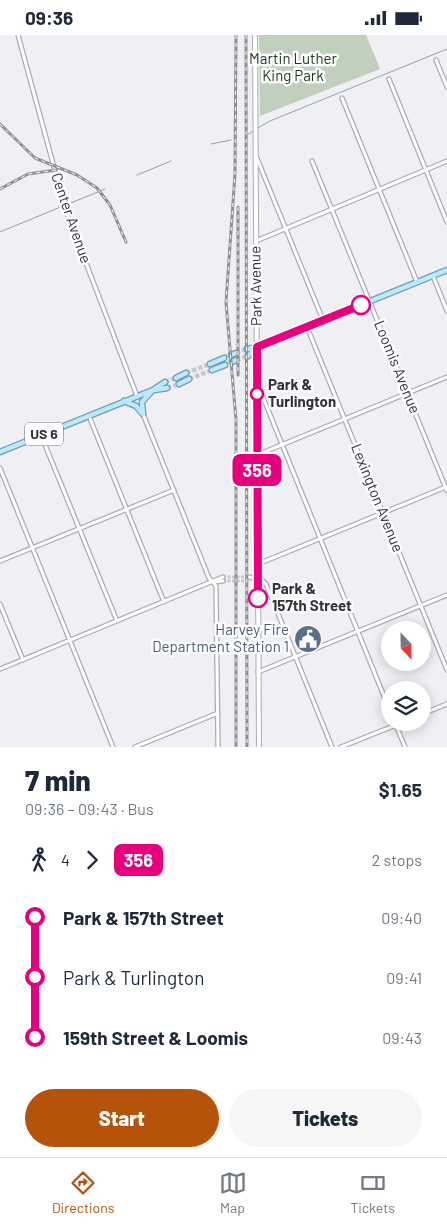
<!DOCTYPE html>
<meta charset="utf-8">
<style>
:root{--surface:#fff;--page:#f6f6f7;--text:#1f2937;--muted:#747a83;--line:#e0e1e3;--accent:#b45309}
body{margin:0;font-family:Barlow,sans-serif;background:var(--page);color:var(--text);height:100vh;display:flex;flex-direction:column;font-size:19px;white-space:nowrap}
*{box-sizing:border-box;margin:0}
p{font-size:16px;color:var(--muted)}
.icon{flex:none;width:28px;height:28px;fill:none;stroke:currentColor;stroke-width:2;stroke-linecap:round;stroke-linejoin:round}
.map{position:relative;height:712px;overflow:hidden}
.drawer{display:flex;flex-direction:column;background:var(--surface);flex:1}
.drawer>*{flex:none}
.badge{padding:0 10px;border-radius:8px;font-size:18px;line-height:32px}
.needle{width:32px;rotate:158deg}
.controls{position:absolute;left:381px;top:586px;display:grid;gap:10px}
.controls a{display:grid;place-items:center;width:50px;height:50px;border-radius:50%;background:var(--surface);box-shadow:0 2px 12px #0003;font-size:25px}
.map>.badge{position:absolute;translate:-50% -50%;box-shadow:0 0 0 2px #fff}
.legs{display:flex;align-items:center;gap:8px;height:55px;padding:0 25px;font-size:16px}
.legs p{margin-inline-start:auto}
.head{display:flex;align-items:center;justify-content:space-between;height:85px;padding:0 25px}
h1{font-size:28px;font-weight:800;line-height:38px}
.button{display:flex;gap:10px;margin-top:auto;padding:10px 25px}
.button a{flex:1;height:58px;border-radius:30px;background:var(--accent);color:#fff;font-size:20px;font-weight:800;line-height:58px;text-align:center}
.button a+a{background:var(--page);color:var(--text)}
ul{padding:0 25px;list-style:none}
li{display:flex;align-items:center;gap:18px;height:60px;font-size:19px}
li i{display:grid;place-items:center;width:8px;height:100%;margin:0 6px;background:currentColor}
li i::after{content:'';width:12px;height:12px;margin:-6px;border:4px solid;border-radius:50%;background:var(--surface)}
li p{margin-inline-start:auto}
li:first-child i{background:linear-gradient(#0000 50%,currentColor 0)}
li:last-child i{background:linear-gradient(currentColor 50%,#0000 0)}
.status{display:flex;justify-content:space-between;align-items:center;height:35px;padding:0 25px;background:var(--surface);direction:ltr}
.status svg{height:14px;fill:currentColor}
.menu{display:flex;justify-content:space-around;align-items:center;height:70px;border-top:1px solid var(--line);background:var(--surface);font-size:14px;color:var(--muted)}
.menu a{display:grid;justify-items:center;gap:2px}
.menu .selected{color:var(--accent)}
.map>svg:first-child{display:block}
.green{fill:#c1cfbd}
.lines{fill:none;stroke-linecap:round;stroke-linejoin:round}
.stream{stroke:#8ba5ac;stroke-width:1}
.minor-tunnel{stroke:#c9c9ce;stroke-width:3;stroke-dasharray:3 1.5;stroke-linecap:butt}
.primary-tunnel{stroke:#c9c9ce;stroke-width:4.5;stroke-dasharray:4.5 2;stroke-linecap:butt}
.minor-casing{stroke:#acadb1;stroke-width:5.5}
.tertiary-casing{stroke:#acadb1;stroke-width:6}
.primary-casing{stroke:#6e9fb2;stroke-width:7}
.minor{stroke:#fff;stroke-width:3}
.tertiary{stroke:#fff;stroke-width:4}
.primary{stroke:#bbe8fa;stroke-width:4.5}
.rail-casing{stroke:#909093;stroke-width:3}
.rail{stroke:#fdfdff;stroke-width:1;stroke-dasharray:4;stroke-linecap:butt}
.line-1-casing{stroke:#fff;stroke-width:11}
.line-1{stroke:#e6007e;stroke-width:8}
.stop-1-dot{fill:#fff;stroke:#e6007e;stroke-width:2.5}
.labels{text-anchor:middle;stroke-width:5;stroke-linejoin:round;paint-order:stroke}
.shield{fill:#fdfdff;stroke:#6f7071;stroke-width:1}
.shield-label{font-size:14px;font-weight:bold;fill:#323334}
.park-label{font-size:15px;fill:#1b3913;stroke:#fdfdff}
.street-label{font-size:15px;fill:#323334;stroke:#fdfdff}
.stop-label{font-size:15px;font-weight:bold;fill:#323334;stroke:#fdfdff;text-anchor:start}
.service-label{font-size:15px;fill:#4e5e75;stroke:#fdfdff;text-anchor:end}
</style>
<div class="status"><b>09:36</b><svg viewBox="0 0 49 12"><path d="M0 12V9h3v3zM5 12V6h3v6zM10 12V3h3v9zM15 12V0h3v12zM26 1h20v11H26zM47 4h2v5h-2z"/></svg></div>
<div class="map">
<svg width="447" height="712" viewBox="0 0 447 712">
<rect width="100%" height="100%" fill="#efeff4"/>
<!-- green -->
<path class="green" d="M259,0H366L380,34L260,81Z"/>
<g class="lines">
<!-- stream -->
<path class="stream" d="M256,94L270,86L447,14
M247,100L253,96
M211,109L231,105
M137,140L171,126
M66,170L105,154
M0,197L63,171"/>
<!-- minor-tunnel -->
<path class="minor-tunnel" d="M223,542H249
M223,546H249"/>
<!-- primary-tunnel -->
<path class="primary-tunnel" d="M236,318L247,314
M236,325L248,321
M186,338L210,329
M189,344L212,335
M165,347L176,343
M167,353L179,349"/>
<!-- minor casing -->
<g class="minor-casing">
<path id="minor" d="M18,0L66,176L137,361
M436,25L447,52
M389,44L447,187
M342,63L417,247
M256,121L323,285
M312,126L447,456
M256,206L447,126
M433,241L447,276
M307,292L447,635
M258,350L390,676
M143,379L209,543L216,551L218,712
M89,381L164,567
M41,400L117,586
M257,420L447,342
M0,433L113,712
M0,526L174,455
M258,529L446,452
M249,542L262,545L266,549L332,712
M214,547L223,546
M0,569L23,625
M0,634L223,542
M258,637L447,560
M422,679L447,669
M395,688L405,712
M135,712L218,678
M341,712L401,688"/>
</g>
<!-- tertiary casing -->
<g class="tertiary-casing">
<path id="tertiary" d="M255,0L259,712"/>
</g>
<!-- primary casing -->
<g class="primary-casing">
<path id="primary" d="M247,314L257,312L447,235
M231,320L236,318
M248,321L256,313
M232,327L236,325
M210,329L224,323
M212,335L225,330
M176,343L186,338
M179,349L189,344
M154,355L167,353
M124,366L136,371L143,379
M143,379L142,367L152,356
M0,417L153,355L165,347"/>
</g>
<!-- minor -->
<use href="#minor" class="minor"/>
<!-- tertiary -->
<use href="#tertiary" class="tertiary"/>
<!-- primary -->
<use href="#primary" class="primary"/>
<!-- rail casing -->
<g class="rail-casing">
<path id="rail" d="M236,0L235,139L226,267L236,385V712
M246,0L247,712
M0,89L35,123L77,140L97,153L110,170L126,207
M0,154L28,139L56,135
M238,172V340"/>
</g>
<!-- rail -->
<use href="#rail" class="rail"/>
</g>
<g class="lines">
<!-- line-1 casing -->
<g class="line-1-casing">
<path id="line-1" d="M258,563L257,312L361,270"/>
</g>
<!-- line-1 -->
<use href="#line-1" class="line-1"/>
</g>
<!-- icons -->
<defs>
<g id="civic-disc" transform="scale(1.4375)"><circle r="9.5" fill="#5c6f8a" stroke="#fdfdff"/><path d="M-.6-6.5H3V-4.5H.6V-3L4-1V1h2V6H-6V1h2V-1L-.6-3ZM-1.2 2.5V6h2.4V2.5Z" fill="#fff"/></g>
</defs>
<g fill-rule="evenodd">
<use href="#civic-disc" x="308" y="604"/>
</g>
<!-- markers -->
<g class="stop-1-dot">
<circle cx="361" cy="270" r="9"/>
<circle cx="257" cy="359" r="6"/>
<circle cx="258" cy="563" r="9"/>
</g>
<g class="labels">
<!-- shield labels -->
<rect class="shield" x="25" y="387.5" width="38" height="23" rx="4"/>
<g class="shield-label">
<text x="44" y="404">US 6</text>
</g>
<!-- park labels -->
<g class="park-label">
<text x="293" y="29">Martin Luther<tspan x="293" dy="17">King Park</tspan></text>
</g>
<!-- street labels -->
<g class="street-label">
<text transform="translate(71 183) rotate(71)" y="5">Center Avenue</text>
<text transform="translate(256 251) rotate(-91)" y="5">Park Avenue</text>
<text transform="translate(397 332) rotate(68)" y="5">Loomis Avenue</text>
<text transform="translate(377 463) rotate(68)" y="5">Lexington Avenue</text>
</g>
<!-- stop labels -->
<g class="stop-label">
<text x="268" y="355">Park &amp;<tspan x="268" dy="17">Turlington</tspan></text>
<text x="272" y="559">Park &amp;<tspan x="272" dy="17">157th Street</tspan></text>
</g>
<!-- service labels -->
<g class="service-label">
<text x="289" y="600">Harvey Fire<tspan x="289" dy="17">Department Station 1</tspan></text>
</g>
</g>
</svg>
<div class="controls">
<a><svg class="needle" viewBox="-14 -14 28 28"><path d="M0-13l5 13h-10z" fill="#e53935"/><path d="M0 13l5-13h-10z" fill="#747a83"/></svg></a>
<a><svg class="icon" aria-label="layers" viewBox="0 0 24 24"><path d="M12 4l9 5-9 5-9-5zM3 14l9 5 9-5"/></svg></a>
</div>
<b class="badge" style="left:257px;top:435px;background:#e6007e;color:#fff">356</b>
</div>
<section class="drawer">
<div class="head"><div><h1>7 min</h1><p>09:36 – 09:43 · Bus</p></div><b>$1.65</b></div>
<div class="legs"><svg class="icon" aria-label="walk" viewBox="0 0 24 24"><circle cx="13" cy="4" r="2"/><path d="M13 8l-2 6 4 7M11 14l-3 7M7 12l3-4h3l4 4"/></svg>4<svg class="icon" aria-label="forward" viewBox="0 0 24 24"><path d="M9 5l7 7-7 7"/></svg><b class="badge" style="background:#e6007e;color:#fff">356</b><p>2 stops</p></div>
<ul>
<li><i style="color:#e6007e"></i><b>Park &amp; 157th Street</b><p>09:40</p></li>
<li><i style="color:#e6007e"></i><span>Park &amp; Turlington</span><p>09:41</p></li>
<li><i style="color:#e6007e"></i><b>159th Street &amp; Loomis</b><p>09:43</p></li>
</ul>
<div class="button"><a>Start</a><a>Tickets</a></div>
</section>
<nav class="menu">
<a class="selected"><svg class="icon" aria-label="directions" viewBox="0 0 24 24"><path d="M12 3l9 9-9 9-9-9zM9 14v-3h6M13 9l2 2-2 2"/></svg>Directions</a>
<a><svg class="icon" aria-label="map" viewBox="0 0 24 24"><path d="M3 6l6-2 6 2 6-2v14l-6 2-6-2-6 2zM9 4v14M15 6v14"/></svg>Map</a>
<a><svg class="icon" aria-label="tickets" viewBox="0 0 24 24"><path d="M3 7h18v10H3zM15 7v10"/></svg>Tickets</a>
</nav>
